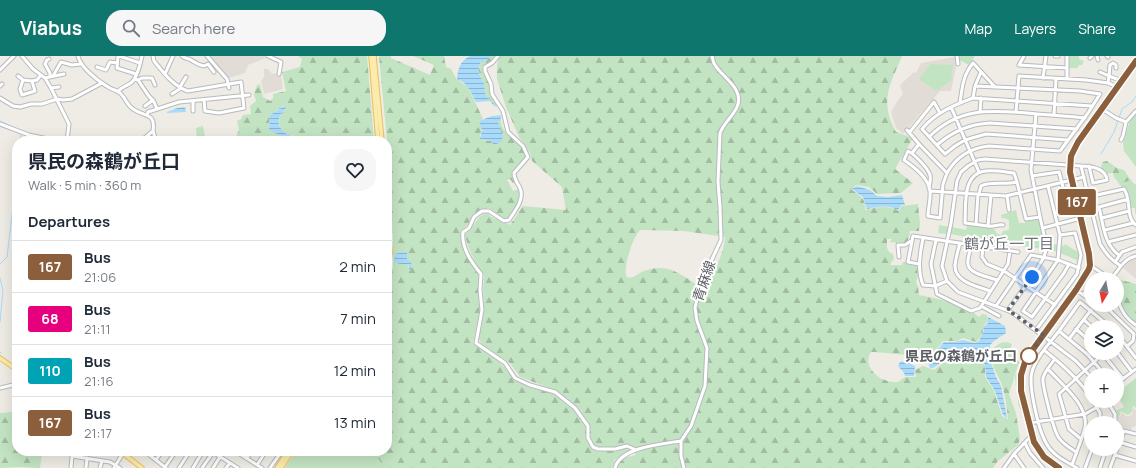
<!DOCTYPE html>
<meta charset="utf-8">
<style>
:root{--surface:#fff;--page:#f6f6f7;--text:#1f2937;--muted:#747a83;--line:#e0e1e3;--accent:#0f766e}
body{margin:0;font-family:Manrope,"Noto Sans JP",sans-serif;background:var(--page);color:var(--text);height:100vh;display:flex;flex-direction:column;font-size:15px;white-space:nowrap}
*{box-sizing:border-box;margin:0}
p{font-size:13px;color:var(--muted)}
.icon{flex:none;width:22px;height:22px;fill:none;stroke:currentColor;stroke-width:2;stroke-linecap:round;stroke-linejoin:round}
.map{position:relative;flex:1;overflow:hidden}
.sheet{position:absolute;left:12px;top:80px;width:380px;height:320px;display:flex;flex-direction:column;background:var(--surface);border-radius:16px;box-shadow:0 4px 16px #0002}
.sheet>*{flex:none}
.badge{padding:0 8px;border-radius:3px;font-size:14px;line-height:26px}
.needle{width:26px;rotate:190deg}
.fabs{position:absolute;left:1084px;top:216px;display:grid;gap:8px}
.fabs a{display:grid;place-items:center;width:40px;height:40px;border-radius:50%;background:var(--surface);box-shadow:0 4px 16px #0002;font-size:20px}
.you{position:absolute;width:20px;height:20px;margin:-10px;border:3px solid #fff;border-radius:50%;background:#1a73e8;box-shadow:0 0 0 6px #1a73e833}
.map>.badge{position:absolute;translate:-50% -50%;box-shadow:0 0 0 2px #fff}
h2{padding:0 16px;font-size:15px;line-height:36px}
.round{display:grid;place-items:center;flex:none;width:42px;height:42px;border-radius:16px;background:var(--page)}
.headline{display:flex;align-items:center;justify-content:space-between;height:68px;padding:0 16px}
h1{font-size:19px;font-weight:700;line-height:30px}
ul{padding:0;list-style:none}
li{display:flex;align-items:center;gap:12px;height:52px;padding:0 16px;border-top:1px solid var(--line)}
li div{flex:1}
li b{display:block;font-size:15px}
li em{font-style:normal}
li .badge{min-width:44px;font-weight:700;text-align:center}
header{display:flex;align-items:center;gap:24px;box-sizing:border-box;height:56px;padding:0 20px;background:var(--accent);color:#fff}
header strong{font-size:19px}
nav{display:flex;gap:22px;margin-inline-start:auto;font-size:14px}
.search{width:280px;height:36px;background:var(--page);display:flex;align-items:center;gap:10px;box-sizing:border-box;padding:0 14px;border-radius:16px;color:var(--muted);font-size:15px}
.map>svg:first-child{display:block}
.education{fill:#e1ddd6}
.forest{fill:url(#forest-firs);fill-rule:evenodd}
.park{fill:#c3e4c2}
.water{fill:url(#water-rules)}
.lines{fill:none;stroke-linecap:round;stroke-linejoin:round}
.stream{stroke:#a8dafb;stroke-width:1}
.minor-casing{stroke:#b7babe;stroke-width:5}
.major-casing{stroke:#eabf61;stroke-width:5.5}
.minor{stroke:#fff;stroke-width:3}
.major{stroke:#fbebac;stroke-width:3.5}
.line-casing{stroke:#fff;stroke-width:9}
.line{stroke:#8b5e3c;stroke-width:6}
.walk{stroke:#5c6064;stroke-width:4;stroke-dasharray:0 7.2}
.stop-dot{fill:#fff;stroke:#8b5e3c;stroke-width:2}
.labels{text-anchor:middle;stroke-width:4;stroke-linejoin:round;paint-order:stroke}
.street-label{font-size:14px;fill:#5c6064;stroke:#fff}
.stop-label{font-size:14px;font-weight:bold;fill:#5c6064;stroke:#fff;text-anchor:end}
.neighbourhood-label{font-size:15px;fill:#6d7276;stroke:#fff}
</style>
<header>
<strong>Viabus</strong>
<div class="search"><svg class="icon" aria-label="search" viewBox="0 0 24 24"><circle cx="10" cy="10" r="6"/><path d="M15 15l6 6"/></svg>Search here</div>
<nav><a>Map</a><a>Layers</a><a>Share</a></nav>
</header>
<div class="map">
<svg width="1136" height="412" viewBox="0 0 1136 412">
<defs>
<pattern id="forest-firs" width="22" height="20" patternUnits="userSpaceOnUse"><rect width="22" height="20" fill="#c3e4c2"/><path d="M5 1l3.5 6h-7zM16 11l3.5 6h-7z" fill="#a2bca1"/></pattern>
<pattern id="water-rules" width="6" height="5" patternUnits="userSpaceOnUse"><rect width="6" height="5" fill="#a8dafb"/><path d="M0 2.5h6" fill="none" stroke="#8cb4cf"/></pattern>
</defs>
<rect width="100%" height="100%" fill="#eeece4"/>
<!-- education -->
<path class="education" d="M209,0H264L266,2L248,9L245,17L229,22L225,19Z
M955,1L956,11L951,35H940L903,78L896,72L891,56L898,44L903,38L900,29L914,16L916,17L921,7Z
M264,13H268L271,17L281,19L283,33L264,38L261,25L264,21Z
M1136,201V223L1122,211L1125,207L1131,202Z
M1133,352L1136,354V370L1132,371L1130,376L1117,372V367L1122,356L1126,360H1129L1132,358Z"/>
<!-- forest -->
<path class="forest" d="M298,0H367L374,85H234L239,74L237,65L241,63L243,59L251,58L250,50L256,45L254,38L257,29L260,28L263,41L270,45L273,42V38L286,35L282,16L300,11L302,3ZM285,49L286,52C284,55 281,57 280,60C276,70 284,80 293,79L294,81H287L269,74L270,59Z
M379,0H391V2L430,19L434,9L413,0H444L446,11L451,13L457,24H458L468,31L483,63L479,65L482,71L480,80L482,84L491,85L496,89C504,81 500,75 498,66L501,62C501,78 512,80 521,89C524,92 525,97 527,101L513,114L512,117L515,126L513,127L510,123L507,124L513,135L519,133L521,139L510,162L505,164L489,152C466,155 474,168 461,174C459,191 469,205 479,218L478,229L480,253L473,287L498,304L514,322L530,331L555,338L573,353L581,361L587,370L586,383L591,392L595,394L617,395L625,392L629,393V394L615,404L612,412H350L336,395H387V238L393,210V182L387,85ZM406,195L407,196V203L411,207L408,213L409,209L407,208H400L396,206L397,197L398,198Z
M491,0H496C492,6 485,7 482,11L490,30L493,43L498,50L493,48L491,45L485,38L484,29L482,25L478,13L480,7L490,2Z
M499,0H902C895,18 884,35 888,55C889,62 893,70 896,76L913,82L895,113L913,127L901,137L877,138L869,131L857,129L851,133C859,139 867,143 865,154C879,151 886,149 899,155L901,150L918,148L920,168L919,175H910C908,191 904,188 890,186L892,183H887V192L889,196L893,198L894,202L890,209H902L903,206L917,210L918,220L916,226L918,231L919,239C939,243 963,247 979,261L982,258L987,259L988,265L983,270C984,275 981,282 976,286L963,282L957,285H943C940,290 935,295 929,298C920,302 883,296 871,296C863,307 874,321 885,324C889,326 894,326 898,326L905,321H916L915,314L923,310L934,314L960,294L970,296L977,300L985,309V321L994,335L1002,360L1008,363C1007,352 1005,339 1002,329C999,320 990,309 992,300C993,289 1002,283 1012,288L1009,296L1019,306L1009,338L1016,357L1020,383L1018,389L998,405L993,412H617C620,402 627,401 636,399L630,390L622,389L614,392H598L594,390L589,381V369L577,351L555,334L520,321L510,307L482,289L479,283L484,255L483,234L484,220C475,206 468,195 465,178C474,173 476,159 487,157L492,161L510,169L523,150L566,154L562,131L532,105L530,97L519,81L506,51L497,23V10ZM640,174L684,175L725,181C724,200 713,216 705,234C685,222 670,205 644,215C638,217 635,223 627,221C622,212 633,181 640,174Z
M203,70L205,81L230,85H197L196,72Z
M1107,105L1117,112L1124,114L1133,127L1136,129V159L1135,152H1131L1129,135L1125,132L1122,131L1114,121L1113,117L1106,118L1100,112L1103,106Z
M1117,223L1136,228V267C1121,258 1117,239 1117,223Z
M12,356L17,358V395H49L42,398L40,412L20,411L0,412V357Z"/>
<!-- park -->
<path class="park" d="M959,0H975L969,9L959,4Z
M1068,0H1079V3L1084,5L1082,9H1079L1077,12H1068Z
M930,8L953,9L951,25L936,35L919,23Z
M1136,58V111L1124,95L1123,86L1124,84L1130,64Z
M1131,124L1133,127L1136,129V159L1135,152H1131C1130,144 1131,134 1122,131L1119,128Z
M1016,154L1019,167H1025V165L1037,163L1039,164L1044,184V193L1005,188L1003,192L965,186V181L951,178L952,171L966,174L967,169L994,173L997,178L1001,179L1003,175L1009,174V164L1004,162L1002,163L1001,159Z
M939,169L949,171L947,178L938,177Z
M1048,187L1059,189L1058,196L1047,194Z
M1065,188L1078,196L1079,205L1060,197L1062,189L1064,190Z
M1019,315H1022L1020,324L1027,358L1022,357L1018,348V342L1019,338V333L1016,330L1015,319Z
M1136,322V352L1133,350C1132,355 1132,358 1127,359L1121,355L1118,365L1115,355L1124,351L1119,342H1117V337Z
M296,395H373L385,412H285Z"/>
<!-- water -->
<path class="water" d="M470,0H491L490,2L480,7L478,13C479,18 481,23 484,28C485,31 484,34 485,37C486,41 495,49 498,51L494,50L490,45L476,46C471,37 467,25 457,24C458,13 459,6 470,0Z
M286,49V52C284,55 281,57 280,60C275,70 284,79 294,80L293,81C284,82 277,78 269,74L270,59Z
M185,51L186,56L167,57V56L177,52Z
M501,59V62L498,66L503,80L501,86L494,89L491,85L480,83L482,74L479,65L492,60Z
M857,130L870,134L877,140L888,141L902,139L905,149H901L898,154C888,149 878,150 867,153L863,141L852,133Z
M407,195V203L411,206L412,211L410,214L409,213V209L407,208H400L394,206L395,198Z
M988,261L1005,270L1006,277L994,285L990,289L989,301L996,321L1001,330L1007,362L1003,359L995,335L986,321L985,309L979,299L961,293L933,312H930L926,301L935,296L944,286H955L963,284L975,287L979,285L984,274L983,271L988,267Z
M905,305L915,310L914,320H905C904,315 901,314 898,310L900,306Z"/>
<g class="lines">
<!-- stream -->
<path class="stream" d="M1119,62L1122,53L1133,45L1136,40
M0,65L22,75
M20,85L21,79
M71,85H74
M1101,98L1114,76L1118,65
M0,208L7,201L17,117
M0,222L3,235L0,266
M0,296L1,297"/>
<!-- minor casing -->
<g class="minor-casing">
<path id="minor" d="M22,0L33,13L45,22L51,32L69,68L67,85
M78,0C80,11 98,25 108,31C112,34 118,34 121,38C126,43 127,49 133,53C144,61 156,56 153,75L141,85
M118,0L117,12L136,18
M119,0L140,7
M153,0L154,5C163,16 174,31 188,35L241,26L244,52L219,57L205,55L204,44
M182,0C185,3 188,2 191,4C196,7 198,9 204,10L208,8L214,16
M207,0L227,23L229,32
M268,0L281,6L279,18
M498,0L492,7L485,11V15L491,28L492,38L503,55L508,76L523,90L528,101L514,117C514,123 517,126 520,132C525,143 515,155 509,164L504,165L489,155H482L474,161L469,172L463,176C461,192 472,207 481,218L480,234L482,254L476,287L505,307L515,322L530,329L555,336L575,352L588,370V382L593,391L598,393H615L627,390L636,394
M957,0L958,8
M1024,0L1019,9L1067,12
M1055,0H1058
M1067,0V23
M1097,0L1098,4
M1107,0L1108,1
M1090,2L1092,0
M49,3L47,4L45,8L50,17V20
M97,11L106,14L110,6L117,7
M1116,12V9L1113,7L1110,9L1109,20L1122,25
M0,14L14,0
M1100,16L1109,20L1108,27
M165,18L173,0
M18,20L23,24
M53,20L61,6L72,9L80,8
M45,22L64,18
M1043,22L1046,0
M135,23L138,24L148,39L154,46L157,53
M138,24L142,22H152L155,29
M32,25L35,35L22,39L20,33L23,24L32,25L37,24L41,19
M0,30L2,28
M975,30L981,16
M180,31L186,21
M51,32L59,31
M118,36C121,31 127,30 131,27C138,21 140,8 142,0
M172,38L181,32
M0,42L13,50L20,51L31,48H42L57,43L63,44L72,43L102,27
M193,45V55
M960,47C962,32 963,19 973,7L995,31
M145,50L153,44
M951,51L979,116
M1102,53L1116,62L1126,66
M980,56L981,42
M1016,56L1019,20L1086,24L1108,27L1118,31
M147,59L148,56L179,46L249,39
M1054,59L1056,23
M0,68L29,79L57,85
M907,74L919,88L912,97
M153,75L156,85
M909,77L934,46L940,57
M929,81C958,52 989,54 1027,57C1046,59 1065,60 1085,62
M1068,84L986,78L965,84L955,90L945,98L922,73C935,57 954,49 973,42L1092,50
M1121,84L1123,80L1126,66L1136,55
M919,88L947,117L943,128L940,162L928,160C928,152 931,143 930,135C928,121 914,111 904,104L908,95C914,98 928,112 930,119C931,123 930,127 929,132
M937,89C953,75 969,68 990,67L1077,73
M1081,110L1100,188C1106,198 1111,204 1121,210
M1089,110L1093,127L1107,124C1106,112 1090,110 1081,110L985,103L978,104L968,110L961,116L957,125L951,167L942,210L947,225L958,236L1009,255L1017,260L1076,305L1091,321
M947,117C956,101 971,92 989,90L1060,95L1088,57L1100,38L1080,35L975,30L973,42
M1032,120L1059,116L1069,154L1055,157
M1017,126L1026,163L1040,161
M930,135L1006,140L1084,121
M979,138L981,130C988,125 1006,129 1017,126L1014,117C1005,116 996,114 986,115C962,117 966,149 965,167L988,170L991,139
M1007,140L1009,154
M1088,141L1124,133C1132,144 1125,161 1136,169
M1102,162L1129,155
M976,168L978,138
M988,170C994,171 998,168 1003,169
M1043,172L1081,162
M1105,174L1133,167
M1060,179L1058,204L1023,255L1032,261L1064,217L1069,208
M923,182C920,198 917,213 923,229L935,230L947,225
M936,184L931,208L937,238L971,255L980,252L1008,208L1010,195
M1108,186L1136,179
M960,187C958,194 956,202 955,209C954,226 977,230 990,235
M972,189C970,195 967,202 968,208C969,218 989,221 997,224
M983,191L982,201L987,208L1004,215L1055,249
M1119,199C1104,189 1103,167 1099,151L1125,144L1128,145
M899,201L898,189H905L911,185
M1115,206L1122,196L1136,191
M919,208L908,206L913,180L1018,196
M1090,209L1110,223
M1095,223H1097
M1111,223C1119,214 1123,203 1136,200
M1076,234L1091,244
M1083,239L1091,229
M1117,241C1121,254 1125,262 1136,269
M1104,249L1134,278L1133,285L1127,290
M981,250L999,260
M996,250L1031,199L1058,204L1079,212
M1008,254L1032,221L1044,201L1046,194L1045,183L1040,161L1031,114L1036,58
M1084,264L1092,271
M1076,273L1091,286
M1036,274L1077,218L1081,199L1075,177L1060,179L1048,130
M1059,275L1080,246L1110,271
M1117,278L1136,302
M1069,283L1091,254
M1045,295C1063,309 1079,323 1091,342
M1117,296L1132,316
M1103,298L1123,323
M1055,303C1051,308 1045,315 1043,322C1042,329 1054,376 1059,382C1063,388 1070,392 1076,396
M1048,313C1061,328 1089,349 1085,371C1082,384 1076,397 1072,409
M1117,327L1136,313
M0,332L17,328
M1093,345L1100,357V367
M1107,345L1115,358V367
M1029,367L1085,358L1108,345
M1081,383L1069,373L1059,338L1104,297
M681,385V400L684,412
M1119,386L1136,391
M1025,387L1030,397L1043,412
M1117,392L1124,375L1136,378
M88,395L94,397L95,395
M148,395L147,397L166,412
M211,395L238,412
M235,395L262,412
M1014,398L1024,412
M1115,399L1136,405
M247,402L251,395
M156,404L162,395
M257,409L266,395
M165,411L176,395
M71,412L72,400L110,406L120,412
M86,412L87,402
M100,412L102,405
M114,412L123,397
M179,412L190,395
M193,412L203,395
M202,412L214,395
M213,412L220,401
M226,412L230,407
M270,412L282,395
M615,412C620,391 662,388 681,385L691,370L705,330L707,292L697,265L695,252L699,234L706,216L721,184L720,151L718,126L720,77C724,67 733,60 737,51C745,33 722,21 715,9C713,7 713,3 712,0
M1004,412L1014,398L1032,379
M1059,412L1044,401L1034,386L1021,335V319L1027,303L1076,234L1089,213L1090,209L1089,197L1070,116L1071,100L1078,86L1136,5
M1077,412C1067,406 1054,400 1048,390C1039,378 1028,329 1032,316C1036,301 1050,287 1059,275L1087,298L1105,319
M1085,412L1092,393
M1100,412L1106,393
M1110,412L1117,393"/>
</g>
<!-- major casing -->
<g class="major-casing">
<path id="major" d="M371,0L378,85
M374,0L382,85
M387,148L390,197L387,221
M0,302L17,314
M120,395L142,412
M277,412L288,395
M281,412L292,395"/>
</g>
<!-- minor -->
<use href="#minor" class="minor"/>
<!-- major -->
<use href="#major" class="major"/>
</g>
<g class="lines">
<!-- line casing -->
<g class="line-casing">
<path id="line" d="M1059,412L1044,401L1034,386L1021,335V319L1026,303L1076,234L1089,213L1090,209L1089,198L1070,116L1071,100L1078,86L1136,5"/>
</g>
<!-- line -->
<use href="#line" class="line"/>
<!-- walk -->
<path class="walk" d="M1029,300L1026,303L1044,279L1008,254L1032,221"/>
</g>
<!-- markers -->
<circle class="stop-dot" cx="1029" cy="300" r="8"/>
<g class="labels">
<!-- street labels -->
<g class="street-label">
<text transform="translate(704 225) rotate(-71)" y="5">青麻線</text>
</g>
<!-- stop labels -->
<g class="stop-label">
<text x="1017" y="305">県民の森鶴が丘口</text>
</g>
<!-- neighbourhood labels -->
<g class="neighbourhood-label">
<text x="1009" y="193">鶴が丘一丁目</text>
</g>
</g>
</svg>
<div class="fabs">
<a><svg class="needle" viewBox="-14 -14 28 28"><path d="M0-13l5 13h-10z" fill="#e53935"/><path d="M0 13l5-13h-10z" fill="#747a83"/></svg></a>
<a><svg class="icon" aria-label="layers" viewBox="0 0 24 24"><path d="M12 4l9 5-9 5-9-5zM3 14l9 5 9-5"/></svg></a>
<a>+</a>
<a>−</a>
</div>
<div class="you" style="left:1032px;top:221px"></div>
<b class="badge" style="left:1077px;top:146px;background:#8b5e3c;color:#fff">167</b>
<section class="sheet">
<div class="headline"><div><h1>県民の森鶴が丘口</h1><p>Walk · 5 min · 360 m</p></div><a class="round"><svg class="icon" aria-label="heart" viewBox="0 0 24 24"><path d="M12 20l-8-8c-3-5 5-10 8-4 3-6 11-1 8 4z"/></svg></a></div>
<h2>Departures</h2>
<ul>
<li><span class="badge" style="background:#8b5e3c;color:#fff">167</span><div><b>Bus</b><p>21:06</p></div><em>2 min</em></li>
<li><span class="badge" style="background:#e6007e;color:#fff">68</span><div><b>Bus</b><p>21:11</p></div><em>7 min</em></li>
<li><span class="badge" style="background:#00a3b4;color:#fff">110</span><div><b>Bus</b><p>21:16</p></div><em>12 min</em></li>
<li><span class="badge" style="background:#8b5e3c;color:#fff">167</span><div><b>Bus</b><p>21:17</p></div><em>13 min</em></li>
</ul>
</section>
</div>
